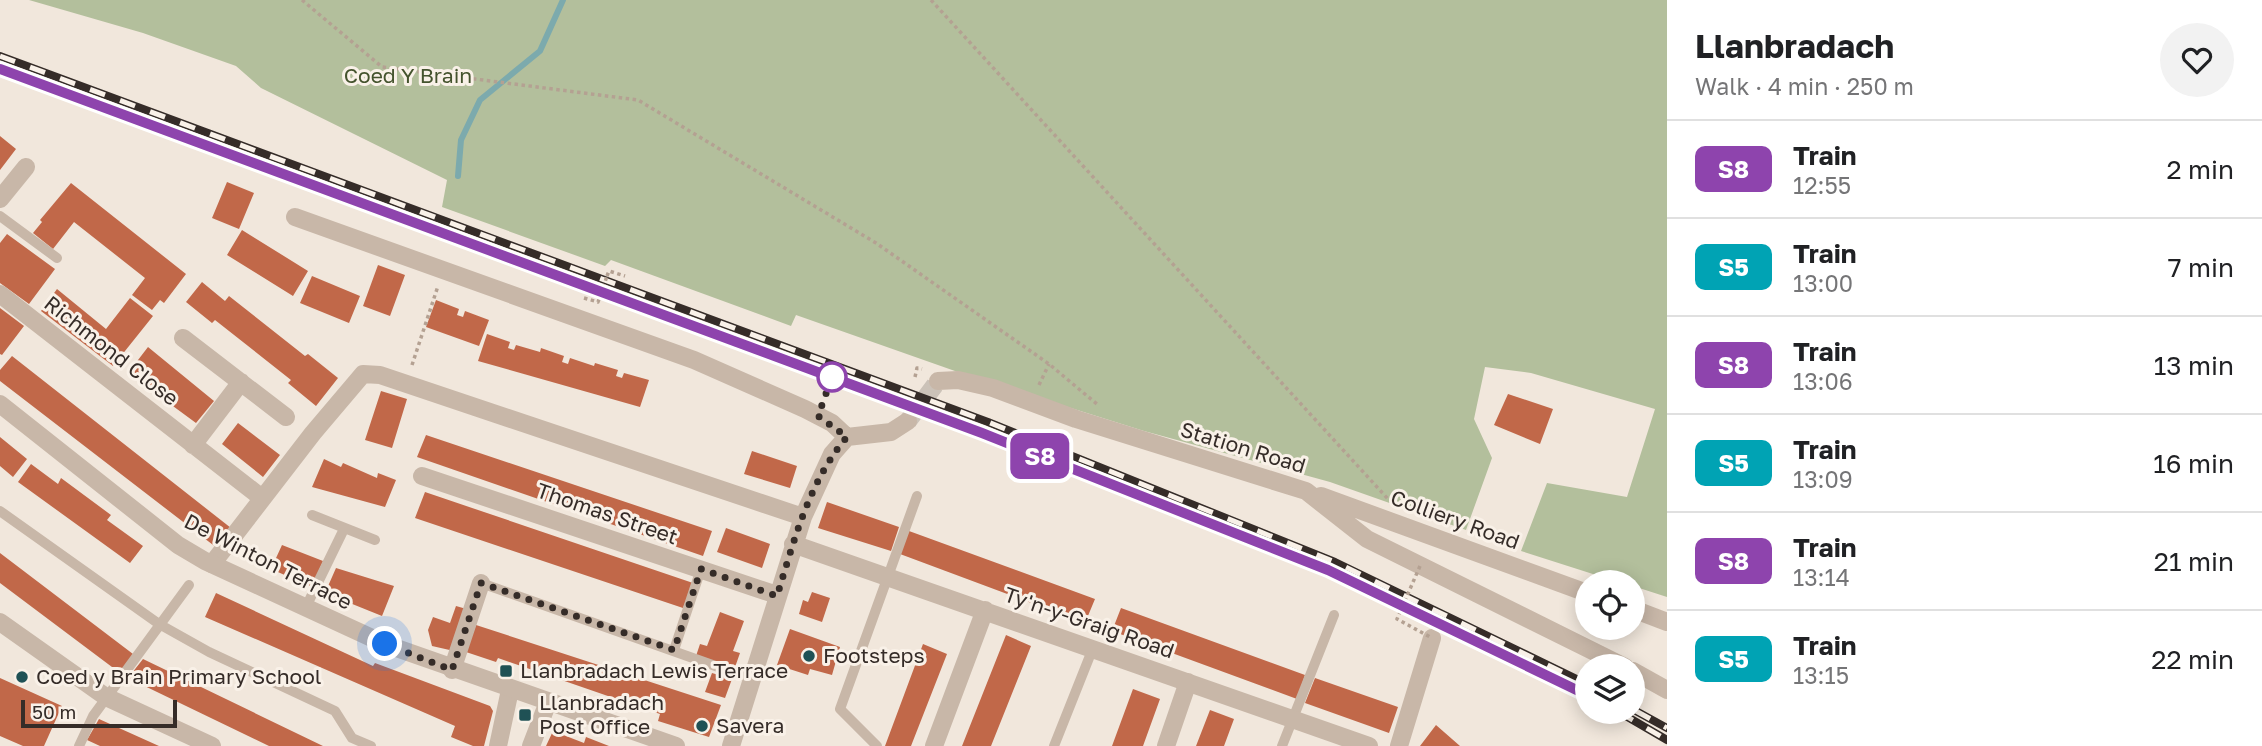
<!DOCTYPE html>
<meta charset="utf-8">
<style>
:root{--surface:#fff;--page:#f2f2f2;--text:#202124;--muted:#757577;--line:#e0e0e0}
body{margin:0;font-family:"Golos Text",sans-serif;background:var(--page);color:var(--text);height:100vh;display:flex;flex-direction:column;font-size:26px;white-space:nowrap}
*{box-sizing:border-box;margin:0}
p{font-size:23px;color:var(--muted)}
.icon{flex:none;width:38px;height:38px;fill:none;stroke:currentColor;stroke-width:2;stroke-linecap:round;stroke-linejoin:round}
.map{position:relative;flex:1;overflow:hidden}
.drawer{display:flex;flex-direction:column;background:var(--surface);width:595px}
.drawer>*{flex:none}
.badge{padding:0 14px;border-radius:10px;font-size:24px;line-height:46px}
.tools{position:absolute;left:1575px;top:570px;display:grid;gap:14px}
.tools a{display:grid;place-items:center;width:70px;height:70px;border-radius:50%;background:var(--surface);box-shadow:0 4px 18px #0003;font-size:35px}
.scale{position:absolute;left:21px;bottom:18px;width:156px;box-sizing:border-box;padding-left:7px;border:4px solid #352c28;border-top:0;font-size:19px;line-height:24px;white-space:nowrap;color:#352c28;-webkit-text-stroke:5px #f9f1e8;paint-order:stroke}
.you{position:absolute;width:35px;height:35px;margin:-18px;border:5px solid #fff;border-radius:50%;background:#1a73e8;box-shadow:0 0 0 10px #1a73e833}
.map>.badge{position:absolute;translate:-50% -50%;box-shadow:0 0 0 4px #fff}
.round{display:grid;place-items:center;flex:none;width:74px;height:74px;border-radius:37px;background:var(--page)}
.headline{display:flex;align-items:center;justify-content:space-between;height:119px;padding:0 28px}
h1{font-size:33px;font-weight:700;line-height:52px}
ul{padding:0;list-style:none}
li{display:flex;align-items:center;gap:21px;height:98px;padding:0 28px;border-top:2px solid var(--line)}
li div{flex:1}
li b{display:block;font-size:26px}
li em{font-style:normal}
li .badge{min-width:77px;font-weight:700;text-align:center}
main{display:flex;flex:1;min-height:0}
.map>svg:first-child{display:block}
.green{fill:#b3bf9c}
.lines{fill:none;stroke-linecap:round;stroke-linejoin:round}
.stream{stroke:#7caaad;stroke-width:6}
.building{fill:#c16849}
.minor-tunnel{stroke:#cbc2b8;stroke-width:18;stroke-dasharray:18 9;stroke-linecap:butt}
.path{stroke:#b4a192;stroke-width:3.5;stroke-dasharray:3.5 3.5;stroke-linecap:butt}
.service{stroke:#c8b7a8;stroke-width:10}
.minor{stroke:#c8b7a8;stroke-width:18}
.tertiary{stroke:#c8b7a8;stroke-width:18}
.rail-casing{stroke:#352c28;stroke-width:8}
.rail{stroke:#f9f1e8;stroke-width:5;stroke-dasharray:16;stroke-linecap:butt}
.path-bridge{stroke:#b4a192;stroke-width:3.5;stroke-dasharray:3.5 3.5;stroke-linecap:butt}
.line-casing{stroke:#fff;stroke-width:16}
.line{stroke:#8e44ad;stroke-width:10}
.walk{stroke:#352c28;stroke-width:7;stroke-dasharray:0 12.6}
.stop-dot{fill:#fff;stroke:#8e44ad;stroke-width:3.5}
.poi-dot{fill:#1f5155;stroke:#f9f1e8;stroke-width:2.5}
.labels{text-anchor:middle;stroke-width:6;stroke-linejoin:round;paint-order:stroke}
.park-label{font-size:21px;fill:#44532d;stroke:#f9f1e8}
.street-label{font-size:21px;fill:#352c28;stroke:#f9f1e8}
.poi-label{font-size:21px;fill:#352c28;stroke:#f9f1e8;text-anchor:start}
</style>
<main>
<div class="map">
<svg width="1667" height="746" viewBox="0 0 1667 746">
<rect width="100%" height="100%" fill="#f1e7dc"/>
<!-- green -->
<path class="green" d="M29,0H1667V597L1633,586V583H1621L1521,551L1547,483L1627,497L1655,409L1531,373L1485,367L1474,419L1492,458L1466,530L1330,482L1144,431L972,377L796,315L791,326L611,260L605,266L442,207L447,180L261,88L236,66L143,33Z"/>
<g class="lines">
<!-- stream -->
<path class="stream" d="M458,176L461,140L480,100L540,51L563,0"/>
</g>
<!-- building -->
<path class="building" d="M0,136L16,149L0,170Z
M227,182L254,193L239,229L212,218Z
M71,183L186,274L164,303L160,300L152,310L132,295L145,278L74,222L53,249L33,233L42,222L40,220Z
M242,230L308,271L293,296L227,255Z
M7,234L55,269L29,304L0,283V243Z
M378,265L405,275L390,316L363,306Z
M312,276L360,296L349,323L300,303Z
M202,282L225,301L229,296L305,356L308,354L338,378L316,406L288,383L291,380L215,320L212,323L186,302Z
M57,289L106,329L130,298L153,316L113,366L41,311Z
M436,300L459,309L457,315L463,317L465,311L489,320L479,346L426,327Z
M0,308L24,326L2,355L0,354Z
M487,334L510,342L508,348L514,350L516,345L540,352L541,348L564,356L562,362L568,364L570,358L594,366L595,363L618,370L616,376L622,378L624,373L649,380L640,407L478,361Z
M148,347L214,401L196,423L128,373Z
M12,356L231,528L217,548L0,381V370Z
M381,391L407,399L392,448L365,440Z
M1508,394L1553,409L1540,444L1494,425Z
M238,423L280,455L263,477L222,444Z
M426,435L712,531L703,556L417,457Z
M0,437L27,459L13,477L0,466Z
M752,451L797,466L790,488L744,474Z
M324,459L341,467L343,463L377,478L378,473L396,480L385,507L312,487Z
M31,464L58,484L61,478L111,515L107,520L143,546L130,563L18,482Z
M425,492L693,583L683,608L415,518Z
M827,502L899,527L891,551L818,528Z
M726,528L770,544L762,568L717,552Z
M909,531L1095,599L1085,623L900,554Z
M282,545L323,561L312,587L271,569Z
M0,553L133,654L120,673L0,583Z
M336,568L394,586L382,616L325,593Z
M812,592L830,598L822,622L799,614L803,600L808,602Z
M216,593L373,666L375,663L490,706L493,711L484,746H473L451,737L455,726L205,617Z
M456,606L470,610L454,651L432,646L428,630L433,617L450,623Z
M1121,608L1305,675L1297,699L1112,631Z
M720,612L744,621L733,651L740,653L734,670L696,656L700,644L707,646Z
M476,625L721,705L709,737L658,721L660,714L498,658L496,662L466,652Z
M790,629L840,647L832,675L810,669L808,675L777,665Z
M1006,635L1031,646L991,746H962Z
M923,644L947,654L911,746H885Z
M143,659L323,746H269L128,678Z
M712,673L732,679L725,698L705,692Z
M0,678L62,706L44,746H23L0,736Z
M1315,678L1398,707L1389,733L1305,703Z
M1133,689L1160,699L1143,746H1112Z
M1210,710L1234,719L1224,746H1196Z
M99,719L159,746H100L87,740Z
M1436,725L1460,746H1420Z
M553,731L584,743L586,737L609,746H546Z"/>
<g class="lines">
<!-- minor-tunnel -->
<path class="minor-tunnel" d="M908,421L938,381"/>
<!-- path -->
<path class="path" d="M302,0L382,67L638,100L876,243L1049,364L1098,405
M931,0L1388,499
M607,276L609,271L625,276
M584,298L598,302L601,294
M412,365L438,286
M915,377L917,368L922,369
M1039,385L1049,364"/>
<!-- service -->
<path class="service" d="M0,216L57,258
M0,511L159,624L209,652L335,711L352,738L371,746
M312,515L375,540
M481,583L752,679
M305,609L344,529
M674,650L701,569
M79,746L93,716L189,585
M877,746L840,709L917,496
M1054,746L1093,648
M1282,746L1334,615"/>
<!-- minor -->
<path class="minor" d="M0,199L26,167
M295,217L694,360L805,409L832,423L847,437
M0,294L262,498
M183,338L286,417
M938,381L958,380L993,388L1076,419L1306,491L1367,539L1625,667
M193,445L241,382
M422,476L777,595
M1321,496L1587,593
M793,544L1369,746
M212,564L313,433L363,374L380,375L803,517
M1633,609L1667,622
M0,622L106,697L212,746
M452,670L481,583
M1633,671L1667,690
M498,746L510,690
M531,746L548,702
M731,746L803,517L832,454L847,437L891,432L908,421
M934,746L985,610
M1166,746L1188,682
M1399,746L1432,638"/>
<!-- tertiary -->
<path class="tertiary" d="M0,404L178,545L205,561L385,644L676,746"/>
<!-- rail casing -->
<g class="rail-casing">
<path id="rail" d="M0,56L988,422L1335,562L1587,684
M0,69L171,130
M482,246L982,433L1364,587
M1474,639L1587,695
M1636,711L1667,728
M1619,712L1667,740"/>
</g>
<!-- rail -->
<use href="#rail" class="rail"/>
<!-- path-bridge -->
<path class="path-bridge" d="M601,294L607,276
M1420,566L1397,619L1432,638"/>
</g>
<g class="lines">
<!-- line casing -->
<g class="line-casing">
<path id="line" d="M0,69L982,433L1328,570L1587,695"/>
</g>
<!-- line -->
<use href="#line" class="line"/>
<!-- walk -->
<path class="walk" d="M385,644L452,670L481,583L674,650L701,569L777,596C794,541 809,481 847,437L818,416L832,377"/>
</g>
<!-- markers -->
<circle class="stop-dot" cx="832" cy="377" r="14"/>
<g class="poi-dot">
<circle cx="809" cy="656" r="7"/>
<rect x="499" y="664" width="14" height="14" rx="3.5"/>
<circle cx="22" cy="677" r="7"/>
<rect x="518" y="708" width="14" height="14" rx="3.5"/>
<circle cx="702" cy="726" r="7"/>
</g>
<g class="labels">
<!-- park labels -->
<g class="park-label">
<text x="408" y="83">Coed Y Brain</text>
</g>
<!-- street labels -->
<g class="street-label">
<text transform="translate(111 351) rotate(38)" y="7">Richmond Close</text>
<text transform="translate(1243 448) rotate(17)" y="7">Station Road</text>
<text transform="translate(607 514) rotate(19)" y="7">Thomas Street</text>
<text transform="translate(1455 520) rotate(20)" y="7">Colliery Road</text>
<text transform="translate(268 562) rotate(27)" y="7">De Winton Terrace</text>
<text transform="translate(1089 623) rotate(19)" y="7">Ty'n-y-Graig Road</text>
</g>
<!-- poi labels -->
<g class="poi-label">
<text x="823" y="663">Footsteps</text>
<text x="520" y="678">Llanbradach Lewis Terrace</text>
<text x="36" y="684">Coed y Brain Primary School</text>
<text x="539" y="710">Llanbradach<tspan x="539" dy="24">Post Office</tspan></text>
<text x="716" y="733">Savera</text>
</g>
</g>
</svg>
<div class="tools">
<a><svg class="icon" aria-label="locate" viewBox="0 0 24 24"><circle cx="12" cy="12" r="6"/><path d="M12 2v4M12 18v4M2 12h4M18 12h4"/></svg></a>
<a><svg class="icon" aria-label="layers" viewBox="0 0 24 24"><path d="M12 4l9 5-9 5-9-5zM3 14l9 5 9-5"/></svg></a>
</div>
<div class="scale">50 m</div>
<div class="you" style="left:385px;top:644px"></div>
<b class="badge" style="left:1040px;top:456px;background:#8e44ad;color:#fff">S8</b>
</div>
<section class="drawer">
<div class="headline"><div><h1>Llanbradach</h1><p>Walk · 4 min · 250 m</p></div><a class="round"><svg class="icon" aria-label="heart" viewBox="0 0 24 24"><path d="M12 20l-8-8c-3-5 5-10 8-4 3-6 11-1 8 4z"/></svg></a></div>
<ul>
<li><span class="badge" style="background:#8e44ad;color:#fff">S8</span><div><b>Train</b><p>12:55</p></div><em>2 min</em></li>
<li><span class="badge" style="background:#00a3b4;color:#fff">S5</span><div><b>Train</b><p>13:00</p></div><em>7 min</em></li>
<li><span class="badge" style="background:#8e44ad;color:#fff">S8</span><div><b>Train</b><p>13:06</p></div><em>13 min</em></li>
<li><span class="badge" style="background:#00a3b4;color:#fff">S5</span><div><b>Train</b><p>13:09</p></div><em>16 min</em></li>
<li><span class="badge" style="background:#8e44ad;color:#fff">S8</span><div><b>Train</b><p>13:14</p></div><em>21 min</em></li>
<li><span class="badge" style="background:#00a3b4;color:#fff">S5</span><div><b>Train</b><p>13:15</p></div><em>22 min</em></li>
</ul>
</section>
</main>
